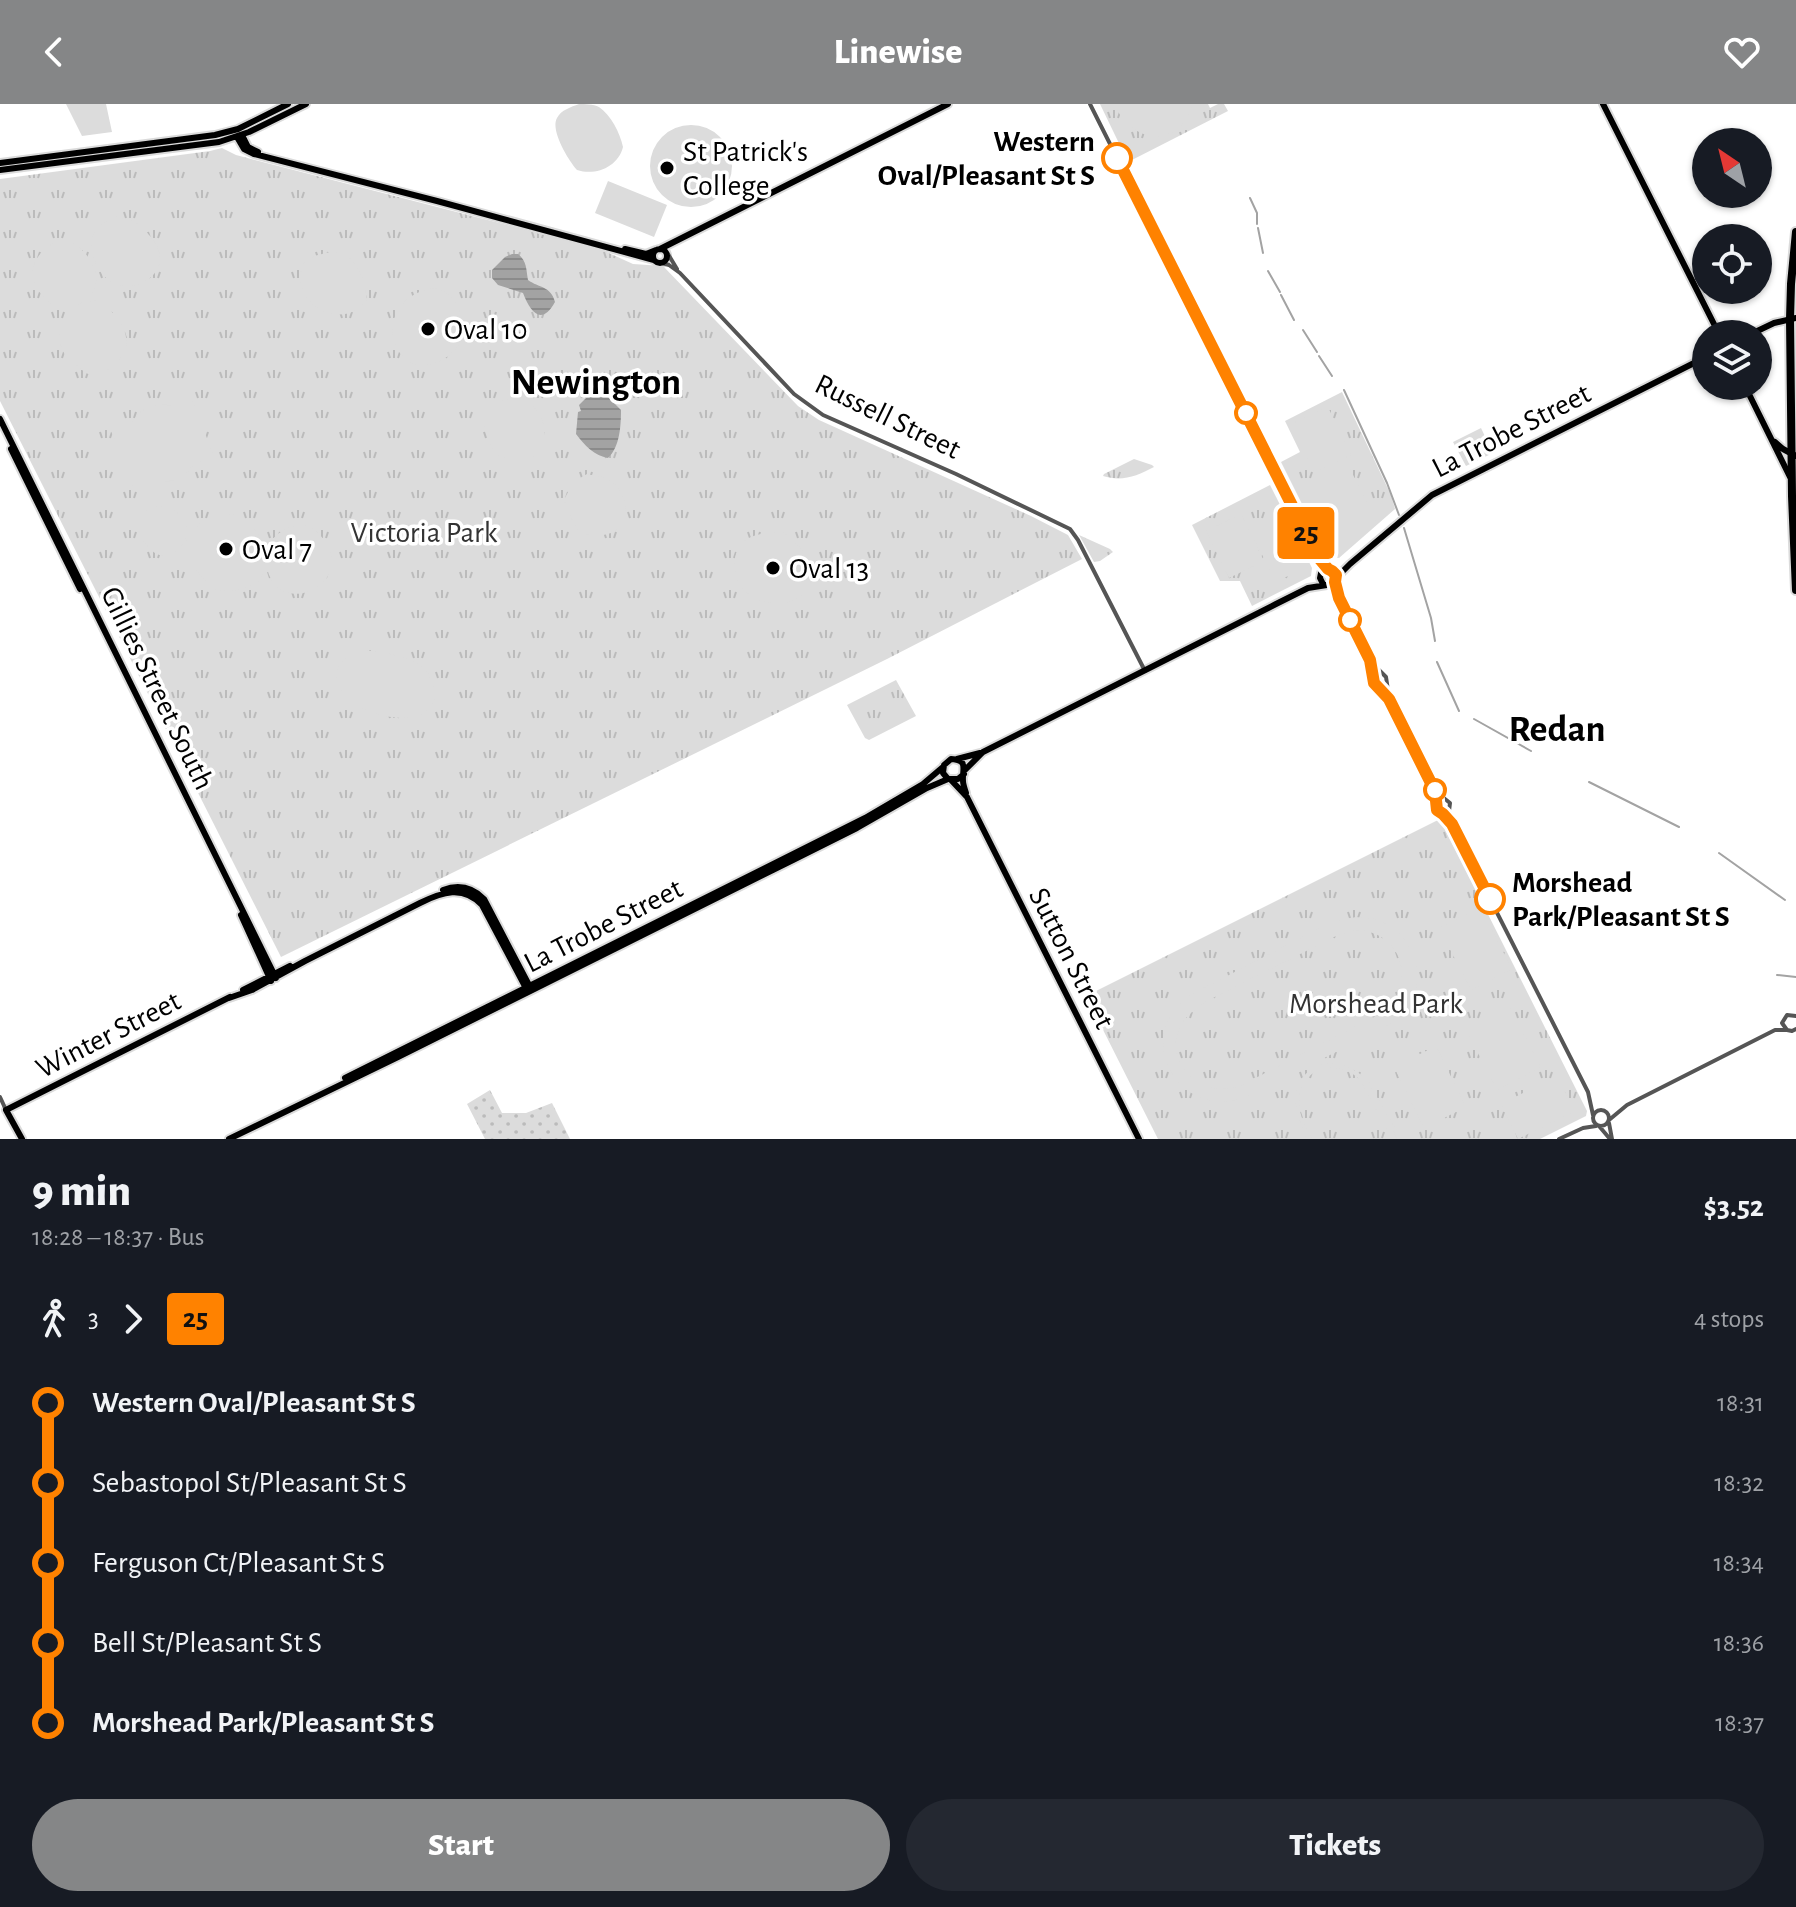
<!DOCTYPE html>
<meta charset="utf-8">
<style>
:root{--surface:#171b24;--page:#242831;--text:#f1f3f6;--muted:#9ea1a6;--accent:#858687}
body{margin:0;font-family:"Alegreya Sans",sans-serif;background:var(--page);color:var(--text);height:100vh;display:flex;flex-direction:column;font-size:30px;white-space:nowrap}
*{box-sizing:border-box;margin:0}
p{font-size:26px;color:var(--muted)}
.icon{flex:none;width:44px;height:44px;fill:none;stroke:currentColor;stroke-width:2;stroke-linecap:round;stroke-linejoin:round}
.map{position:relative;height:1035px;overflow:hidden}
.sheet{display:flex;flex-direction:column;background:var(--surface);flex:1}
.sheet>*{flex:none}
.badge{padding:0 16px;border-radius:6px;font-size:28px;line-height:52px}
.needle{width:52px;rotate:325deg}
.buttons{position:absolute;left:1692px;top:24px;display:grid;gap:16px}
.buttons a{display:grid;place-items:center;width:80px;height:80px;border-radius:50%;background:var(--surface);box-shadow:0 2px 6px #0004;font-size:40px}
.map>.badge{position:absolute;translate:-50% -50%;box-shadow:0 0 0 4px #fff}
.legs{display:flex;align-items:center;gap:12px;height:88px;padding:0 32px;font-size:26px}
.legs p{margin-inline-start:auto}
.head{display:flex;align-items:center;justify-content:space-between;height:136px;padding:0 32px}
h1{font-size:44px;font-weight:800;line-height:60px}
.primary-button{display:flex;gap:16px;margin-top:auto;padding:16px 32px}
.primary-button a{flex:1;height:92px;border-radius:48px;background:var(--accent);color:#fff;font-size:32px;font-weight:800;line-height:92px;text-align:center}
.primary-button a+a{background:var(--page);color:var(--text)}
ul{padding:0 32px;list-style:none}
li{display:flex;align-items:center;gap:28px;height:80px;font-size:30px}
li i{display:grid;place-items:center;width:12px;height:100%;margin:0 10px;background:currentColor}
li i::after{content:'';width:20px;height:20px;margin:-10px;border:6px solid;border-radius:50%;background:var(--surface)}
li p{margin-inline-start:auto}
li:first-child i{background:linear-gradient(#0000 50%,currentColor 0)}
li:last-child i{background:linear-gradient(currentColor 50%,#0000 0)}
header{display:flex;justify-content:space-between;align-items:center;height:104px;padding:0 32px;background:var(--accent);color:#fff;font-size:36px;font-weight:800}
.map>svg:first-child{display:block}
.grass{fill:url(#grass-dots)}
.park{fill:url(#park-tufts)}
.pitch{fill:#dcdcdc;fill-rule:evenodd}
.water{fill:url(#water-rules)}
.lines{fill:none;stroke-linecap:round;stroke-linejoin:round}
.stream{stroke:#a3a3a3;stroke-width:2}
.major-casing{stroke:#dbdbdb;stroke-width:10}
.highway-casing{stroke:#dbdbdb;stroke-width:12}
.minor{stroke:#555;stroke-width:4}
.major{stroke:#000;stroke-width:6}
.highway{stroke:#000;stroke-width:8}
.line-1-casing{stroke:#fff;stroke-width:18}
.line-1{stroke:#ff8200;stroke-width:12}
.stop-1-dot{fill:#fff;stroke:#ff8200;stroke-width:4}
.poi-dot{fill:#000;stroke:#fff;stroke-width:3}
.labels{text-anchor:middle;stroke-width:7;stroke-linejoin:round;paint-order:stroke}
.stop-label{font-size:30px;font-weight:bold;fill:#000;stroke:#fff;text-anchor:end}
.poi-label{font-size:30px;fill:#000;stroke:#fff;text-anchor:start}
.street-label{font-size:30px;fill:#000;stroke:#fff}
.park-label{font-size:30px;fill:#333;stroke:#fff}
.district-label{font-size:38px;font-weight:bold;fill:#000;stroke:#fff}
</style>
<header><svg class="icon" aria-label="back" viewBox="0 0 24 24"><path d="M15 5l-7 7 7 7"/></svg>Linewise<svg class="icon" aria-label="heart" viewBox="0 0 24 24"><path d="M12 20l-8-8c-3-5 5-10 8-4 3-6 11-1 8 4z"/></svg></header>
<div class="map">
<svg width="1796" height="1035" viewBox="0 0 1796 1035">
<defs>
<pattern id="grass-dots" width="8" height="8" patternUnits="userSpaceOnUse" patternTransform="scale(2)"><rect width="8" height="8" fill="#dcdcdc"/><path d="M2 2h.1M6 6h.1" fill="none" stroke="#bbb" stroke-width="1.8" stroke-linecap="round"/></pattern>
<pattern id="park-tufts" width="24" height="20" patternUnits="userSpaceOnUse" patternTransform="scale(2)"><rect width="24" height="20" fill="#dcdcdc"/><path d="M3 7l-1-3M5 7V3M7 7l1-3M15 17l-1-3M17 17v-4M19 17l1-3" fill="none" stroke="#bbb"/></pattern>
<pattern id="water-rules" width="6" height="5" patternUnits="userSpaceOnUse" patternTransform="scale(2)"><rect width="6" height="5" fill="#a3a3a3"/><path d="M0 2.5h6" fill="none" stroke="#8b8b8b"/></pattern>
</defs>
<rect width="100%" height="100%" fill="#fff"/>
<!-- grass -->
<path class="grass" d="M490,986L502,1009H526L552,999L570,1035H485L467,1000Z"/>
<!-- park -->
<path class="park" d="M1100,0H1208L1210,4L1218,0H1224L1228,7L1128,58Z
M222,44L236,51L600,145L633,160L663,162L798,302L819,316L1031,412L1068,431L1082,455L887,555L281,853L0,297V75L210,47Z
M1342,288L1391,391L1395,405L1339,454L1328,452L1281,358L1300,348L1285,317Z
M1481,324L1493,349L1466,362L1453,338Z
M1134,355L1152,361L1154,363C1137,372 1122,378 1103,372L1104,370Z
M1270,381L1312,464L1311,472L1252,502L1240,477H1220L1192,421Z
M1079,431L1110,445L1113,448L1100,457L1094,458Z
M896,576L916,612L869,636L865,634L847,601Z
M1440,715L1587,1007L1586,1012L1540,1035H1158L1086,892Z"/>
<!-- pitch -->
<path class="pitch" d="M66,0H106L112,28L82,32Z
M579,0C585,0 593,0 599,3C611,11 620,29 623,43C618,63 596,72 577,66C568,56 550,26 557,14C561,6 571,3 579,0Z
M1114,0H1192C1187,28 1158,42 1134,25C1125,19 1118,9 1114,0Z
M650 62a41 41 0 1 1 82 0a41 41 0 1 1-82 0Z
M608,77L667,101L654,133L595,109Z
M114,112C119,114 127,114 132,117C140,120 146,128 151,133C187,176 103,211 92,146C89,128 100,121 114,112Z
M56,138C61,138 65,137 69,138C77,140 84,147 88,153C109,183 87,206 55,204C49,198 42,192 37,185C26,165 38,146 56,138Z
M330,148C356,147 365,174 367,196C346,225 301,207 300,173C300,169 302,165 303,160L314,152Z
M435,184C447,187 453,193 458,204C460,209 464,216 464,222C465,254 415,278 398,246C382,216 404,187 435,184Z
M95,196C121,209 142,242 111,263C106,267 101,271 95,271C87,271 84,268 79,263C74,260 68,256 65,251C49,223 69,204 95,196Z
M191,294L214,352L195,359L184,372L174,376L165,378L154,377L134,385L111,327L131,319L139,309L145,305L162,300L171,302Z
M506,295C514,296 524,296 531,301C547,313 552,344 530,354C520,358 510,355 499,353L492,343L483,320C489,308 494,301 506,295Z
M1328,303L1351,351L1314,368L1291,320Z
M1347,359L1376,416L1331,437L1302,380Z
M587,370C595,372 605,372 611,377C628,388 633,420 611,429C601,433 590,431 580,429L573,418L564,396C570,383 575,376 587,370Z
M155,402C223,406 165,495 138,425L145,408Z
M236,410C255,421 262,431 266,453C266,452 268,443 269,441C275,428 296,417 310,423C318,427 323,434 327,441C350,480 286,510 270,473C267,467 267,460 266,455L261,476C243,486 232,489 212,485L193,462L186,438C201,414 206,411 236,410Z
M1241,410L1264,457L1229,474L1206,427Z
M1284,410L1310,461L1276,478L1250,427Z
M782,428C798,438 806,450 814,467C812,475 809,484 803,490C789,505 758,501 745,487C730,472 730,442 751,433C761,429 771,428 782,428Z
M362,546C379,547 414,553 426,566C431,572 433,584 436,591C434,595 433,599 430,603C414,624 367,611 350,596C327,577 335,554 362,546Z
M1480,803L1512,865L1471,886L1439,824Z
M1356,813C1362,814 1369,814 1375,815C1408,826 1429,865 1411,897C1404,908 1394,916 1384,924L1250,991C1238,996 1227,999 1214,997C1176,993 1150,946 1170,913C1176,903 1184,897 1192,890L1320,824L1337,817ZM1355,826C1380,826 1400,842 1402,868C1402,874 1402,882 1399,887C1395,896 1386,904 1378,911L1240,982C1235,983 1228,985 1222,985C1188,984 1163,947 1183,918C1189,909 1198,903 1207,897L1338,831Z
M1509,902L1541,963L1497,986L1465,924Z
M1436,942L1466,1003L1424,1024L1394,963Z
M1326,959C1350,960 1356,966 1373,981L1371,983L1395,1024L1393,1026L1397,1035H1392L1360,976C1337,953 1299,964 1299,998C1299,1012 1306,1023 1312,1035H1307C1293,1004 1285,972 1326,959Z
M1557,972L1575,1007L1518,1035L1501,1000Z"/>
<!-- water -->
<path class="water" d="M512,150H518C527,157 526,165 528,176C539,184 551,182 555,198C541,223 530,207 523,189L498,181L492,174V166L505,153Z
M590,290L606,291L621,306C621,321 620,343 608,354C595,352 584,341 576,330L578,308L581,307L579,301Z"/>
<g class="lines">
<!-- stream -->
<path class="stream" d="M1250,94L1257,109V120
M1258,124L1263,149
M1268,167L1280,188
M1281,191L1294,216
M1303,226L1317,248
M1319,252L1332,272
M1344,286L1387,379L1399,411
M1404,424L1431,514L1435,537
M1437,558L1459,607
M1474,615L1531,647
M1589,678L1679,723
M1719,749L1785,796
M1777,871L1796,873"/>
<!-- major casing -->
<g class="major-casing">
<path id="major" d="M1603,0L1716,224L1718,230
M242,31L248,43L258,48
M237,33L244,45L254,50L437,97L654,156
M0,59L215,31L238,25L288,0
M0,66L219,38L249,28L306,0
M653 152a7 7 0 1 1 14 0a7 7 0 1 1-14 0Z
M625,145L646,150L656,146
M660,145L948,0
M1751,230L1774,219L1796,214
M1745,282L1790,373
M0,315L276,874
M1252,323L1275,369
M1775,338L1783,345L1796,352
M11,345L80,485
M1323,480L1320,474L1321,469L1325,466L1332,467L1336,474
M957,655L980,649
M965,666L983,648L1276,500L1308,484L1333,480L1336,474L1350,460L1432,391L1706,253
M964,670L958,675H948L943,669L944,661L951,655C969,656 962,665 963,677C963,680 965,686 966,689
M951,676L967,693L1139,1035
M443,786C459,780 472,783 484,795L530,883
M241,811L271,877
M243,886L290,862
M229,894L252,886L305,857L420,799C442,788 463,781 482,801L528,888
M345,974L865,714L923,680L943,663
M22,1035L6,1006L230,893
M229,1035L398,953L793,756L857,724L927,684L948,675"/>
</g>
<!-- highway casing -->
<g class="highway-casing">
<path id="highway" d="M1796,128L1791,180L1790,215L1792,392L1796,486"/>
</g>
<!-- minor -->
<path class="minor" d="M1090,0L1252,323
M668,150L677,165
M662,159L669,161L680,169L794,290L823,311L956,370L1070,425L1078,436L1145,567
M1275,369L1318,453L1328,465
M1335,478L1339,494L1370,556L1374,579L1389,595L1435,687L1450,699L1449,707L1451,718
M1373,560L1386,573L1389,593
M1435,687L1437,706L1443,710L1452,720L1588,988L1593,1011
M1796,912L1787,911L1782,919L1787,926L1792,927L1796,925
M0,993L6,1006
M1593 1014a8 8 0 1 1 16 0a8 8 0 1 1-16 0Z
M1609,1016L1627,1001L1775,926H1787
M1609,1019L1612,1035
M1599,1022L1610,1035
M1559,1035L1583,1024L1596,1022"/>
<!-- major -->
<use href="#major" class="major"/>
<!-- highway -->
<use href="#highway" class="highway"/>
</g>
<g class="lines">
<!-- line-1 casing -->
<g class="line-1-casing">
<path id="line-1" d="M1117,54L1318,453L1328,465L1332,467L1336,471L1335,478L1339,494L1370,556L1374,579L1389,595L1435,687L1437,706L1443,710L1452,720L1490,795"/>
</g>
<!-- line-1 -->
<use href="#line-1" class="line-1"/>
</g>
<!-- markers -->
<g class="stop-1-dot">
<circle cx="1117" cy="54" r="14"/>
<circle cx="1246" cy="309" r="10"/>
<circle cx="1350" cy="516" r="10"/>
<circle cx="1435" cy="686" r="10"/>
<circle cx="1490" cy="795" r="14"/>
</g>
<g class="poi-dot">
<circle cx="667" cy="64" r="8"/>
<circle cx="428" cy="225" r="8"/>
<circle cx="226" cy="445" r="8"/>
<circle cx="773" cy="464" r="8"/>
</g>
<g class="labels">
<!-- stop labels -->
<g class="stop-label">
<text x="1095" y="47">Western<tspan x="1095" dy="34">Oval/Pleasant St S</tspan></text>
<text x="1512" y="788" text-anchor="start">Morshead<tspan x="1512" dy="34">Park/Pleasant St S</tspan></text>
</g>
<!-- poi labels -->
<g class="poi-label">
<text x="683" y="57">St Patrick's<tspan x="683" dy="34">College</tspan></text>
<text x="444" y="235">Oval 10</text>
<text x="242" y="455">Oval 7</text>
<text x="789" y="474">Oval 13</text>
</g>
<!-- street labels -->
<g class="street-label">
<text transform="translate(888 312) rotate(26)" y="10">Russell Street</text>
<text transform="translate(1511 326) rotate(-27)" y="10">La Trobe Street</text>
<text transform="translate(158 584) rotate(64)" y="10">Gillies Street South</text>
<text transform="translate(603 821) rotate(-27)" y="10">La Trobe Street</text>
<text transform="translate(1072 854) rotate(63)" y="10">Sutton Street</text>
<text transform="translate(108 930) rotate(-27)" y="10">Winter Street</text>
</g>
<!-- park labels -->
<g class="park-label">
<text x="424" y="438">Victoria Park</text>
<text x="1376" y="909">Morshead Park</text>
</g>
<!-- district labels -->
<g class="district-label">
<text x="596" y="290">Newington</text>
<text x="1557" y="637">Redan</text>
</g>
</g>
</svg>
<div class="buttons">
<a><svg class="needle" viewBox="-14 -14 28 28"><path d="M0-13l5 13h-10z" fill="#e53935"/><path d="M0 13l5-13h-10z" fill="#9ea1a6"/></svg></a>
<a><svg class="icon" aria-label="locate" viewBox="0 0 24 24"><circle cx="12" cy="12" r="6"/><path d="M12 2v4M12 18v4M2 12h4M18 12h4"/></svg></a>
<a><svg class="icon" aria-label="layers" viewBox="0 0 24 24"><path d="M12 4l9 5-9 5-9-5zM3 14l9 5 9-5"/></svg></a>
</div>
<b class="badge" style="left:1306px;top:429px;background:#ff8200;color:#111">25</b>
</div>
<section class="sheet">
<div class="head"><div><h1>9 min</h1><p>18:28 – 18:37 · Bus</p></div><b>$3.52</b></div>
<div class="legs"><svg class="icon" aria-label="walk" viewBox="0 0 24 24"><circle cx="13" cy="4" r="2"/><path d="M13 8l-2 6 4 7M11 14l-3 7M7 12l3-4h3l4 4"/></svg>3<svg class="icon" aria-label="forward" viewBox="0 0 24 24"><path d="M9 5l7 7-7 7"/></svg><b class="badge" style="background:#ff8200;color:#111">25</b><p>4 stops</p></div>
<ul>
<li><i style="color:#ff8200"></i><b>Western Oval/Pleasant St S</b><p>18:31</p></li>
<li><i style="color:#ff8200"></i><span>Sebastopol St/Pleasant St S</span><p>18:32</p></li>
<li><i style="color:#ff8200"></i><span>Ferguson Ct/Pleasant St S</span><p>18:34</p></li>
<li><i style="color:#ff8200"></i><span>Bell St/Pleasant St S</span><p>18:36</p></li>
<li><i style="color:#ff8200"></i><b>Morshead Park/Pleasant St S</b><p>18:37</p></li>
</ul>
<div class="primary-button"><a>Start</a><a>Tickets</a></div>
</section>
